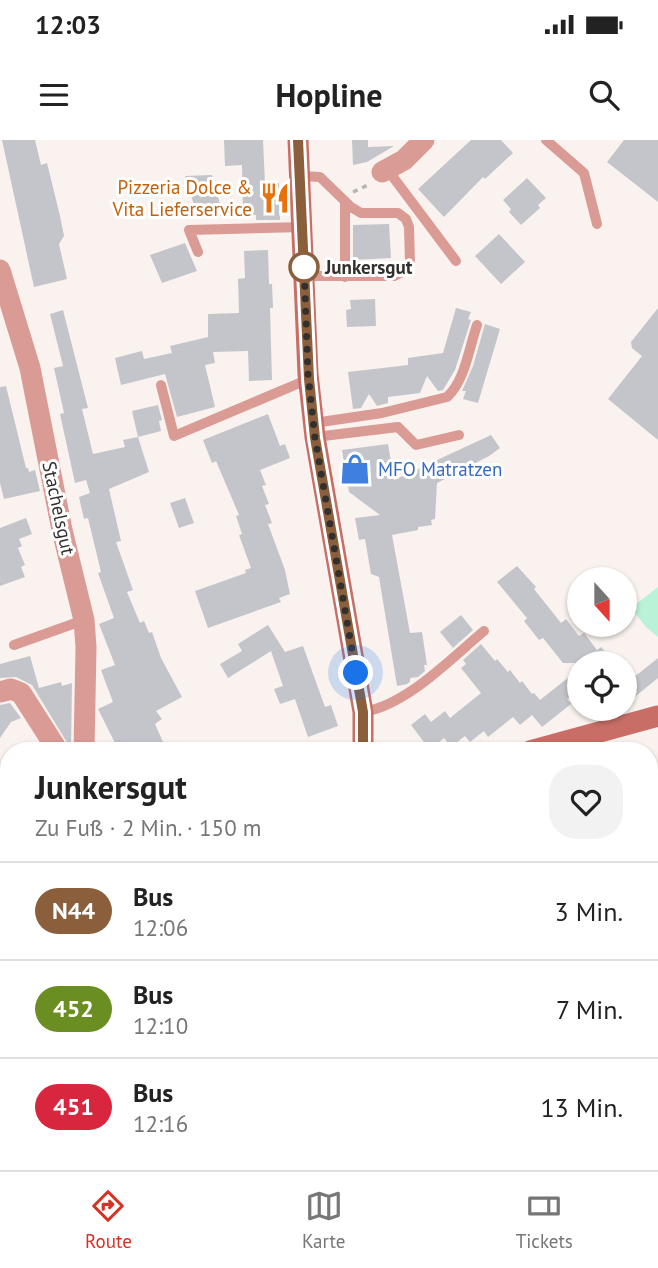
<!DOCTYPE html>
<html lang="de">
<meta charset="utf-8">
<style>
:root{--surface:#fff;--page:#f2f2f2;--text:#222;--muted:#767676;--line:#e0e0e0;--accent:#d93025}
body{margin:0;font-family:"PT Sans",sans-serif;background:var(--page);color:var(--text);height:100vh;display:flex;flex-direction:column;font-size:26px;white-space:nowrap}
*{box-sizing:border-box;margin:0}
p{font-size:23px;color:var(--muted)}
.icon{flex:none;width:38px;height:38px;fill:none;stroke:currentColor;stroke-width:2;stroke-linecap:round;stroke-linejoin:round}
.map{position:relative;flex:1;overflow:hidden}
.sheet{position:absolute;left:0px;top:602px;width:658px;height:429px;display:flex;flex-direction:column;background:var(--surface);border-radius:28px 28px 0 0;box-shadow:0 2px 5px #0004}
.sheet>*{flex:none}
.badge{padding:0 14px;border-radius:23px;font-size:24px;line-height:46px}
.needle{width:46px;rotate:159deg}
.buttons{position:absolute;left:567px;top:427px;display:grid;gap:14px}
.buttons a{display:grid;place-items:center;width:70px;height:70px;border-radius:50%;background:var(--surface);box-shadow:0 2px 5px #0004;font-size:35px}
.you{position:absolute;width:35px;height:35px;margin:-18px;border:5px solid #fff;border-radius:50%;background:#1a73e8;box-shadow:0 0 0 10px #1a73e833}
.map>.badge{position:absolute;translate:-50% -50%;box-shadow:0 0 0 4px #fff}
.round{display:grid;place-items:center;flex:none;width:74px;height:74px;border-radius:28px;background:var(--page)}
.head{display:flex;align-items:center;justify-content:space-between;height:119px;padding:0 35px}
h1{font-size:33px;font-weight:600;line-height:52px}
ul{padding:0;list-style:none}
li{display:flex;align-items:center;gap:21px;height:98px;padding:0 35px;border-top:2px solid var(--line)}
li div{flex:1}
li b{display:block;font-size:26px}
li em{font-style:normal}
li .badge{min-width:77px;font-weight:700;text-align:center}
.status{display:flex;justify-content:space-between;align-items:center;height:49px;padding:0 35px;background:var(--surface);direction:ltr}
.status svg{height:19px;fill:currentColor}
header{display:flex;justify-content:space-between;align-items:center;height:91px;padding:0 35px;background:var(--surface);font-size:32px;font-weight:600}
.dock{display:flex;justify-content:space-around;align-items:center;height:98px;border-top:2px solid var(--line);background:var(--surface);font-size:19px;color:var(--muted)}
.dock a{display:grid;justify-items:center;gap:4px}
.dock .current{color:var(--accent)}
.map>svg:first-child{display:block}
.green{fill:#b9f2d7}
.building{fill:#c4c5cb}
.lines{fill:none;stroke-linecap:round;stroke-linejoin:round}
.path{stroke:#b9b3b0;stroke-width:3.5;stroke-dasharray:5 5;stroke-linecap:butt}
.lane{stroke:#da9b95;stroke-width:10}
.street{stroke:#da9b95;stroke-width:21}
.secondary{stroke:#c86e67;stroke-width:21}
.line-casing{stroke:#fff;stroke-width:16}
.line{stroke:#8b5e3c;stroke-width:10}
.walk{stroke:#322f2d;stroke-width:7;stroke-dasharray:0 12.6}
.stop-dot{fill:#fff;stroke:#8b5e3c;stroke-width:3.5}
.labels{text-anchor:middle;stroke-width:6;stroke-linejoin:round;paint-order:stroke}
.food-label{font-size:19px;fill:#c56008;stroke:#fff;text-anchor:end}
.stop-label{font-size:19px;font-weight:bold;fill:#322f2d;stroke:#fff;text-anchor:start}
.shop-label{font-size:19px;fill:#366cbe;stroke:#fff;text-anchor:start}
.street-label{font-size:19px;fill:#322f2d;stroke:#fff}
</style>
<div class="status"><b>12:03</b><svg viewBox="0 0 49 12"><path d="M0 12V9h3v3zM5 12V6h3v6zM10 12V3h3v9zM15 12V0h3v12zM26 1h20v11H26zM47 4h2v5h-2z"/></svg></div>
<header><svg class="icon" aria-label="menu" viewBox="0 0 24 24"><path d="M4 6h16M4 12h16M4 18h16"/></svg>Hopline<svg class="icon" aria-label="search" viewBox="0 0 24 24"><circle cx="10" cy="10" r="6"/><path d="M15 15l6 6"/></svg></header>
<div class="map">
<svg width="658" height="1030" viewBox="0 0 658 1030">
<rect width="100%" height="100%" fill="#f9f2ee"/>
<!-- green -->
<path class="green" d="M658,447V497L646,487L631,468Z"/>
<!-- building -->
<path class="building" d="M2,0H35L41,25L47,23L60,76L64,96L59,104L67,139L34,147Z
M224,0H263L265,44L279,43L280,80H256V75H243L242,25L225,26Z
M352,0H368V7L394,6L367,22L353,25Z
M471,0H501L513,13L485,39L483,37L444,77L418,49Z
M624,0H658V62L607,22Z
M212,35L220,64L194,65L185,36Z
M527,38L546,58L538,65L540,68L521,85L509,72L511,69L503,60Z
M389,84L391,118L353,120V85Z
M499,94L525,122L501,144L475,116Z
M185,103L197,131L162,143L150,115Z
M268,110L269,144H272L273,168H270L272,240L249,241L248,211L213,212L215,223L205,225L215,267L177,277L165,234L121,245L115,218L142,211L144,219L172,213L170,206L208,197V174L239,173L238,139L245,138L244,111Z
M375,159L376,186L347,187L346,170L351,169L350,160Z
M456,168L471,172L468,179L471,180L455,230L443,250L438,251L427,236L420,253L388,257V263L377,266L369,254L361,268L353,269L348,232L408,225V218L443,213Z
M658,168V300L608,259L642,216L632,208L631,202Z
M63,170L88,268L82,269L93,314L125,307L123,300L138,297L132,271L158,265L162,280L159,281L161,291L138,297L149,332L109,349L121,401L116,402L133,450L127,452L140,483L144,481L149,493L152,492L161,518L182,557L156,571L162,579L155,584L167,611H119L98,569L113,562L101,530L115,525L99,484L114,478L98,433L101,432L88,378L84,379L79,357L90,353L86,340L75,343L60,274L64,273L54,228L63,226L50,174Z
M485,184L500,189L478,263L463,259L466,251H462L473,226Z
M6,246L26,328H28L29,332L35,330L40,351L4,359L0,343V247Z
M268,274L280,306L285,304L290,318L260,330L266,345L262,346L269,364L265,365L272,383L268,384L285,430L290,454L279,458L281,462L208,488L195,451L246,433L245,430L251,428L239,395L242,394L236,376L239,375L216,321L212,323L203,300Z
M491,295L500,308L489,316L437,343L435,379L431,380L432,385L418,387V390L392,395L410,493L422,492L427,525H424L425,531L418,537L410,538V542L407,544L397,546L379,437L371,434L365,399L359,400L355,378L380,375L349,352L342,310L388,304L394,340Z
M185,358L194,383L179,388L170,363Z
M26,378L32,394L19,399L22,406L18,408L25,425L21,427L25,437L0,446V388Z
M517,426L536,447L534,449L561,483L566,479L579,496L584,493L597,510L601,507L615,523H563L543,498L539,500L524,481L527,478L497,442Z
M461,475L473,490L453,508L440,492Z
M268,485L285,512L303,506L325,567L331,565L338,586L308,597L295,559L280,564L274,549L283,546L271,511L228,538L220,524L242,511L238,504Z
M481,504L495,521L497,519L508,532L510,530L520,543L522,541L532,554L534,553L540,560L579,529V550L567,559L571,564L542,587L532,575L520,585L513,577L488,597L484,591L470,602L465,596L451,607L444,598L430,610L411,585L425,574L431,582L445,571L450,578L481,553L461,528L466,524L463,520Z
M30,516L39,548L61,542L62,546L72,543L71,609L32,545L16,537L0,538V524Z
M658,518V538L632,559L625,549V527L633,538Z
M10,563L21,578L11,582L0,598V565Z"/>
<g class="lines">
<!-- path -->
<path class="path" d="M353,52L368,45
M649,705L658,698"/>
<!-- lane -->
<path class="lane" d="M546,0L584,33L597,84
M387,29L456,121
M301,36L320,37L351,67L361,73H398L406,79L409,87L410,123L402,132L394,136H304
M198,112L189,90L302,87
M345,137V61
M161,245L174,296L309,239
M314,283L382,273L447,257C465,241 469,208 477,185
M315,297L398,287L416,305L459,295
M14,505L84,480
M363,572C407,565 450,519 484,491
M333,611L363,609"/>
<!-- street -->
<path class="street" d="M382,32L404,20L424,0
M0,130L30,228L62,390L84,480L86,507L84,611
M0,552L11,549L21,553L58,611
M0,811L9,802
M649,811L658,804
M497,1022L504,1030"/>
<!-- secondary -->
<path class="secondary" d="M298,0L308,234L315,297L363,572V611
M530,611L658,576
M0,962L9,956
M205,1030L208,1022"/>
</g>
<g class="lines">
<!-- line casing -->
<g class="line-casing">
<path id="line" d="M298,0L309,239L315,298L363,572V611"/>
</g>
<!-- line -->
<use href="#line" class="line"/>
<!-- walk -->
<path class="walk" d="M304,127V124L308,234L315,298L356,533"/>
</g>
<!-- icons -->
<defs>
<g id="restaurant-bare" transform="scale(2.415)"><path d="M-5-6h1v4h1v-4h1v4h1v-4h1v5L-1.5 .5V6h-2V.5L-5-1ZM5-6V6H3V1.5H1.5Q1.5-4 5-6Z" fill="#e8710a" stroke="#fff" stroke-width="2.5" paint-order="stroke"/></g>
<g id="shop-bare" transform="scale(2.415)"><path d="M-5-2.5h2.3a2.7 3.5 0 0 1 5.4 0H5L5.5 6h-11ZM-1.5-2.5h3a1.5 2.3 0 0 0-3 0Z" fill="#3f7fe0" stroke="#fff" stroke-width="2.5" paint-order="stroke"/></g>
</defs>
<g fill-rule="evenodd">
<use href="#restaurant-bare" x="275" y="58"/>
<use href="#shop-bare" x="355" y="329"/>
</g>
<!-- markers -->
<circle class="stop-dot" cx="304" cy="127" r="14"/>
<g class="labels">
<!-- food labels -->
<g class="food-label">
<text x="252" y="54">Pizzeria Dolce &amp;<tspan x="252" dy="22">Vita Lieferservice</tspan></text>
</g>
<!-- stop labels -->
<g class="stop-label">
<text x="325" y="134">Junkersgut</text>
</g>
<!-- shop labels -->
<g class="shop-label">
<text x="378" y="336">MFO Matratzen</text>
</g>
<!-- street labels -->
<g class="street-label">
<text transform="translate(59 368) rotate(78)" y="7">Stachelsgut</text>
</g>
</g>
</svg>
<div class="buttons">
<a><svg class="needle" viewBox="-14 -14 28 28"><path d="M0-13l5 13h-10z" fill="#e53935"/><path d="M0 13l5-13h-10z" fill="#767676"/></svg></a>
<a><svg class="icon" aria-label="locate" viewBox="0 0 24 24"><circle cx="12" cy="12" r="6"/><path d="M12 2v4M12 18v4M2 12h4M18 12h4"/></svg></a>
</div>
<div class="you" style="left:356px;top:533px"></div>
<section class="sheet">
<div class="head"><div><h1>Junkersgut</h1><p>Zu Fuß · 2 Min. · 150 m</p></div><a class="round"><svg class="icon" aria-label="heart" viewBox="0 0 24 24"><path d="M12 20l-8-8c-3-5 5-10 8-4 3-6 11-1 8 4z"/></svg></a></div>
<ul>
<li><span class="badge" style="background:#8b5e3c;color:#fff">N44</span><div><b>Bus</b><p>12:06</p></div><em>3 Min.</em></li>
<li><span class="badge" style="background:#6b8e23;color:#fff">452</span><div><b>Bus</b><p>12:10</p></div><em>7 Min.</em></li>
<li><span class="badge" style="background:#d7263d;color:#fff">451</span><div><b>Bus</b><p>12:16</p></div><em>13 Min.</em></li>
</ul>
</section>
</div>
<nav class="dock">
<a class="current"><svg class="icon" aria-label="directions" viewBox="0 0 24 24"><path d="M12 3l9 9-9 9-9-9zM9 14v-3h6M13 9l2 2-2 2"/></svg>Route</a>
<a><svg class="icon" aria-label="map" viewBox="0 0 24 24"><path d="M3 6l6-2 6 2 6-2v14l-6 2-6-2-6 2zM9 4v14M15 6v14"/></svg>Karte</a>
<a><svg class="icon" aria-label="tickets" viewBox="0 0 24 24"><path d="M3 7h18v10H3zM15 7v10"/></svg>Tickets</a>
</nav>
